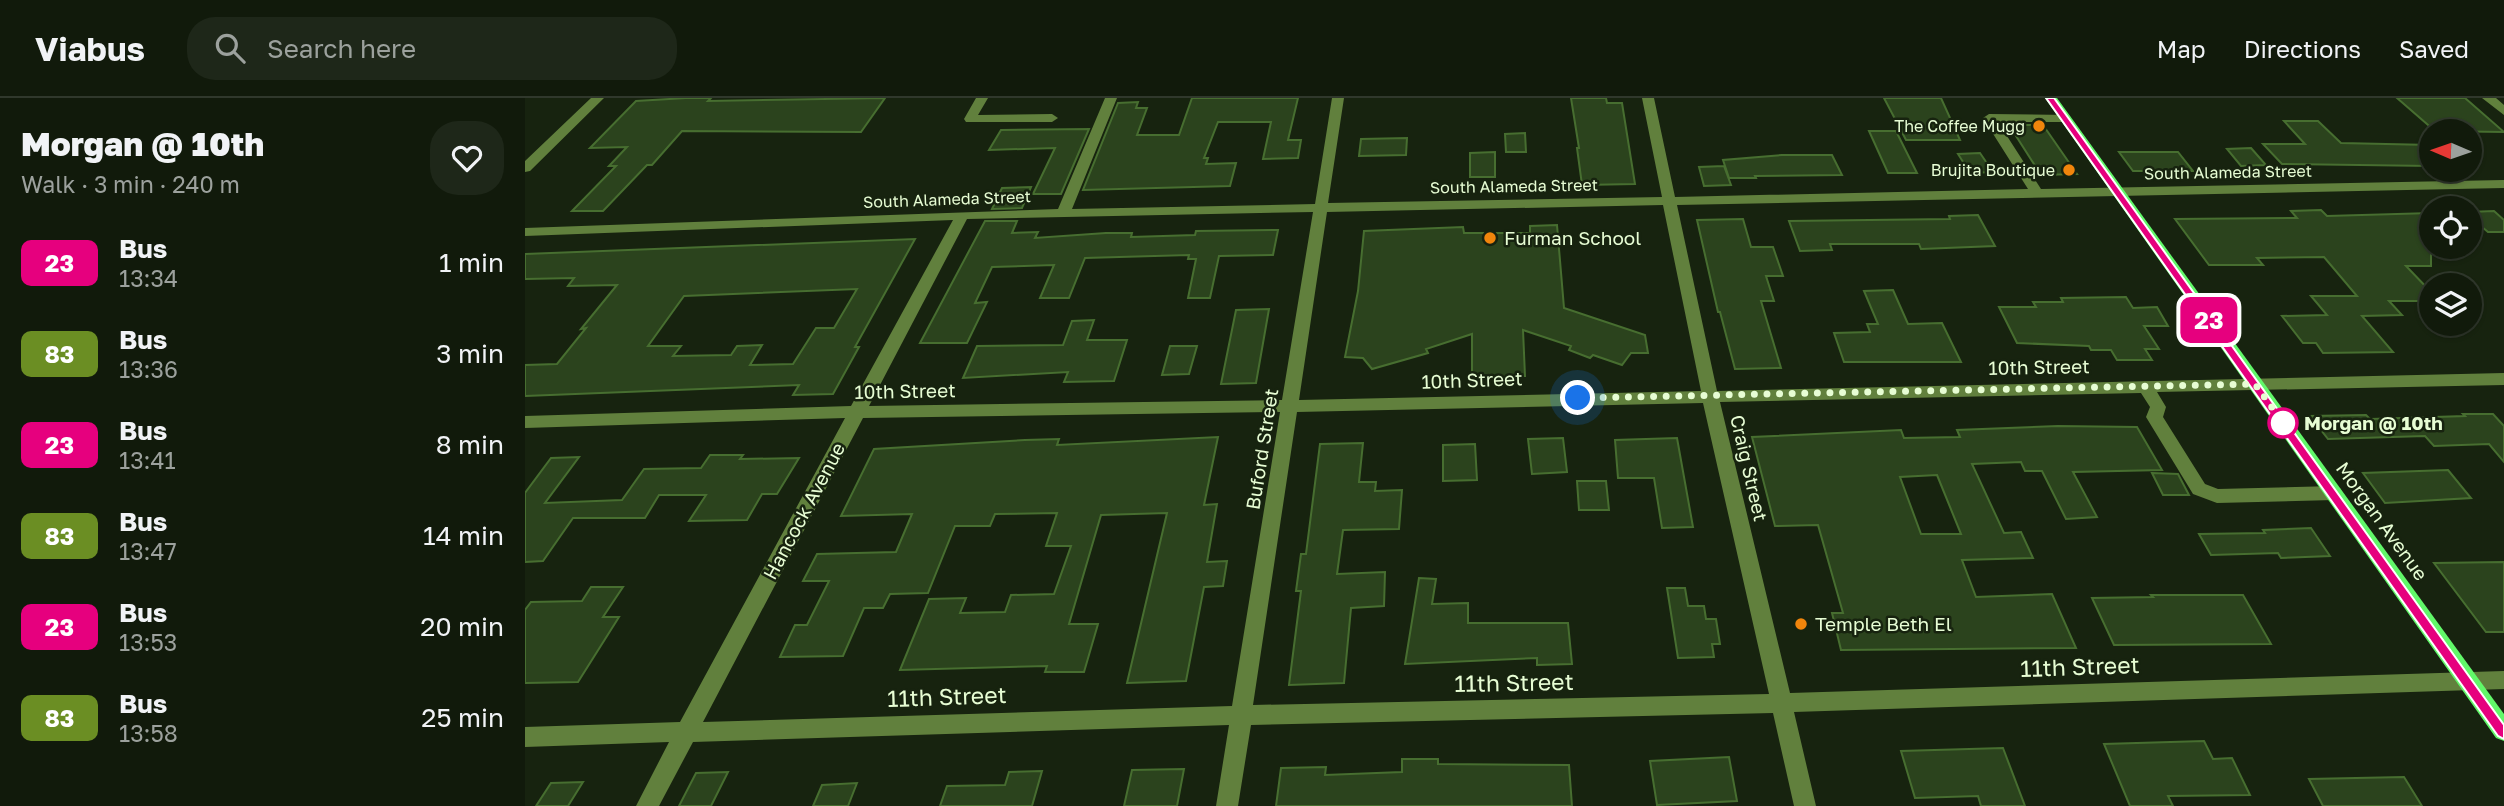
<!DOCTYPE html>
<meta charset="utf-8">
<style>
:root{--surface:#111a0b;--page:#1e2719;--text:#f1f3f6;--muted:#9ca19d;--line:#30382c}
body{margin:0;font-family:"Golos Text",sans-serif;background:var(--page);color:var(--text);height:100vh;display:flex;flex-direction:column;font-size:26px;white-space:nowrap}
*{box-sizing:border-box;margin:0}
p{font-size:23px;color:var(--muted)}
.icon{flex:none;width:38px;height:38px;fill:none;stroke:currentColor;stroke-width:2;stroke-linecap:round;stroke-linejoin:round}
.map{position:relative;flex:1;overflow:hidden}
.side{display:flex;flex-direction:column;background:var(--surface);width:525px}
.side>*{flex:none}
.badge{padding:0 14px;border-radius:10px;font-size:24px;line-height:46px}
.needle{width:46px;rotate:272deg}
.controls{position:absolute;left:1894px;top:21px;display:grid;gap:14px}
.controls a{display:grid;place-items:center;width:63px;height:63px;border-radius:50%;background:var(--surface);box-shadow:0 2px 5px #0004,0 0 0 2px var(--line);font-size:35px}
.you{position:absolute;width:35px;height:35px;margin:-18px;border:5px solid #fff;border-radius:50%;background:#1a73e8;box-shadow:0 0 0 10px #1a73e833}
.map>.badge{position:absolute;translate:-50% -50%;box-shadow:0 0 0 4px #fff}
.round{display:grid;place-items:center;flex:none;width:74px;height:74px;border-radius:28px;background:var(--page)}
.head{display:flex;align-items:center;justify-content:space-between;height:119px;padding:0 21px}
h1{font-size:33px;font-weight:800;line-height:52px}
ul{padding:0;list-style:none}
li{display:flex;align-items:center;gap:21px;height:91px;padding:0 21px}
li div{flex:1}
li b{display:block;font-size:26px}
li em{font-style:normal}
li .badge{min-width:77px;font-weight:700;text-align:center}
header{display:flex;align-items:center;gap:42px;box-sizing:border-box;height:98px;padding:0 35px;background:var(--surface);border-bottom:2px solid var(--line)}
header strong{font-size:33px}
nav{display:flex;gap:38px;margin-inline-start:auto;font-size:24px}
.search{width:490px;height:63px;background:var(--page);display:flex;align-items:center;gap:18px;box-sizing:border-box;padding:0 24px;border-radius:28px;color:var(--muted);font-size:26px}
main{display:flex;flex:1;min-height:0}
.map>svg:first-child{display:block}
.building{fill:#2b431d;stroke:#476e30;stroke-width:2;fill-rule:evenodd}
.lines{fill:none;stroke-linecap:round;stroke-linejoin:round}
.minor{fill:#61803d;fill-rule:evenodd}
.major{fill:#61f769;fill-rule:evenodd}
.line{fill:#e6007e;stroke:#fff;stroke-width:2}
.walk{stroke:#e7fdd4;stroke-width:7;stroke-dasharray:0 12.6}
.poi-dot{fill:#f1850c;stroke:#17230f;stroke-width:2.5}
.stop-dot{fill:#fff;stroke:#e6007e;stroke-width:3.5}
.labels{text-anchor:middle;stroke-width:5;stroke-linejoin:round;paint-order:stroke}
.far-poi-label{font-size:16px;fill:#e7fdd4;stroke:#17230f;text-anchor:end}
.far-street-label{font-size:16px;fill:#e7fdd4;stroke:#17230f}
.poi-label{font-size:19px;fill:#e7fdd4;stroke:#17230f;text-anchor:start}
.street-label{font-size:19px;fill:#e7fdd4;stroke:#17230f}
.stop-label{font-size:19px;font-weight:bold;fill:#e7fdd4;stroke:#17230f;text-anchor:start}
.near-street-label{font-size:23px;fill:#e7fdd4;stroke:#17230f}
</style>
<header>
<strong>Viabus</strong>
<div class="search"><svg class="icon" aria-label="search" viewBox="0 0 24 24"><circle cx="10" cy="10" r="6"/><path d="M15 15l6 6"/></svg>Search here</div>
<nav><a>Map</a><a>Directions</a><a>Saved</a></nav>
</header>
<main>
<section class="side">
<div class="head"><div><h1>Morgan @ 10th</h1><p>Walk · 3 min · 240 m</p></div><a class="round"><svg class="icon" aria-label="heart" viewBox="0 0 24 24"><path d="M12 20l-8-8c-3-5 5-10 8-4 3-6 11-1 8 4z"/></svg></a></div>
<ul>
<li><span class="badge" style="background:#e6007e;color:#fff">23</span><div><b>Bus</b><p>13:34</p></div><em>1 min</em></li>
<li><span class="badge" style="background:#6b8e23;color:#fff">83</span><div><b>Bus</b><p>13:36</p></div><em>3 min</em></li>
<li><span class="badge" style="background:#e6007e;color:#fff">23</span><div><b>Bus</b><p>13:41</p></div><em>8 min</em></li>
<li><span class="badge" style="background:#6b8e23;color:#fff">83</span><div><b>Bus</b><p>13:47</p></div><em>14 min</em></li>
<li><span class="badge" style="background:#e6007e;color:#fff">23</span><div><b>Bus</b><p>13:53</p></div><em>20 min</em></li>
<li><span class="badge" style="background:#6b8e23;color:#fff">83</span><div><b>Bus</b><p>13:58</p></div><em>25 min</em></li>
</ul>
</section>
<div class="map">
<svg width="1979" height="708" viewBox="0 0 1979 708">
<rect width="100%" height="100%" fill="#17230f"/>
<!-- building -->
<path class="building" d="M161,0H186L183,3L360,0L336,34L157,33L127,67H122L78,113H47L91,68H84L102,49L65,50L111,3Z
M667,0H773L763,42H776L773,60L738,61L746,24H693L679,60H683L681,66L711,65L705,88L558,92L593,5L613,4L611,10H622L612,37H654Z
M1046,0H1081L1082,5H1097L1110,86L1057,87L1052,50H1054Z
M1359,0H1416L1435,42H1381Z
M1872,0H1940L1979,34L1910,33Z
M1759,23H1793L1816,45L1906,47V68L1757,66L1738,46H1780Z
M1484,27H1518L1552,76L1516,77Z
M564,31L536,96H508L530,50L464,52L476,32Z
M1344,33H1371L1392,75H1363Z
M1000,35L1001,54H981L980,36Z
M882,40L881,57L834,58L836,41Z
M1726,50L1741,67L1716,68L1702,51Z
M970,54V79H945V55Z
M1594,54H1653L1668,73H1608Z
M1455,55L1468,74L1445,75L1433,56Z
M1257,57H1307L1317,77L1230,78L1231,80H1204L1198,62Z
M1199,68L1206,87L1179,88L1174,69Z
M506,89L497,110L467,111L477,90Z
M1796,112L1802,118L1906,115V168H1881L1906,194V203H1864L1877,217L1837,218L1868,254L1798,255L1791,245H1778L1757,218L1802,217L1786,198H1832L1799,159L1732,160L1738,167H1684L1650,121L1772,120L1766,113Z
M1969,113L1979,122V134H1963L1944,118V114Z
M1453,117L1470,148L1396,151L1394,146H1305L1307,152L1275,153L1264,123L1425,121L1424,118Z
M1218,121L1226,149H1248L1258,178H1241L1249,203H1236L1256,270L1210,271L1195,214H1193L1172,122Z
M460,123H492L487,135L513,134L510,140L581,135H607L606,139L670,137L671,133L753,132L748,157L694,158L685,200H663L671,161H663L664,157L560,160L544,200H515L529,167L467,169L450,205L462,204L442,245H395Z
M1032,127L1039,210L1120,237L1123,255H1106L1097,267L1068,257L1065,260L1044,252L1046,248L998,232L1000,278H947V236L901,251L903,255L847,271L838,260L820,259L833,193L839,133L938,129L939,135H1005V128Z
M390,141L330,249H334L308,296L268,297L274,287L0,298V267L32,266L61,230L56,231L92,187L43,188L49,180L0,181V156ZM332,191L309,230H291L268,266L225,267L237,247L212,248L206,257L148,258L156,248H123L159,198Z
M1368,192L1383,226L1417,225L1436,264H1319L1309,235L1345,234L1342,226H1353L1339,193Z
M1601,199L1608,210L1632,209L1643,228H1619L1634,251H1620L1627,262H1592L1586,252H1566L1564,248L1492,245L1474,209H1511L1508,204H1538L1536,200Z
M744,211L731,285L696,286L711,212Z
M569,222L562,242H602L589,283L539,284L543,274L438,280L452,248L538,247L547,223Z
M645,248H672L664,276L637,277Z
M1938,316H1968L1979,328V364L1964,346L1909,348L1900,338L1803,341L1785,318L1841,317L1845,321L1940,318Z
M1533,328L1612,329L1637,372L1548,374L1572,419L1541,421L1517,373H1500L1496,364L1447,366L1479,435L1496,434L1508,460L1437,462L1451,499L1527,496L1551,550L1316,552L1307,515H1318L1293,427L1250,428L1227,339L1376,332L1379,340L1435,339L1432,332ZM1412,377L1436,436H1396L1375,379Z
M693,339L679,407L692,406L682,464L702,463L698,488L679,489L661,583L602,585L642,415L576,417L544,526H573L559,574H520L522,568L375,572L404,501L441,500L435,515L480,514L486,497L529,496L546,448H521L532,415L470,416L465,428H430L403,495L365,496L358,510H339L318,558L255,559L270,527H282L304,483H278L292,456L371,454L387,416L316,418L349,351L500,342L534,341L532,347Z
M1038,340L1042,374L1007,376L1003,341Z
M1152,340L1168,429L1137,430L1129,380H1093L1090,342Z
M838,345L834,384H851L850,393L877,392L874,431L818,432L812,476L860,474L859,508L826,510L819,585L764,587L776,493H771L776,456H781L795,346Z
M950,346L952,382L918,383V347Z
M185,357H218L215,361L274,360L252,396H237L222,422L164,423L181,397H134L120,420H48L18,463L0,464V395L26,360L54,359L20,405L97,402L119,371L176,370Z
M1923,372L1946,400L1860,405L1838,375Z
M1627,375L1653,376L1664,397H1638Z
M1052,383H1081L1084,412H1054Z
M1786,430L1805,458L1756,460L1753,455L1686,457L1674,436L1740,435L1738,432Z
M1979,464V534H1961L1909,465Z
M894,480L911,481L907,506L943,505V525H1043L1047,566L1012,567V560L880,566Z
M66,489H98L78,519H94L53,584L0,585V512L6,504L57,503Z
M1142,490H1160L1163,508H1179L1181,521H1191L1195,546H1187L1189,559L1153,560Z
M1626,497H1718L1746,546L1589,547L1567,500L1628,499Z
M1679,643L1688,661L1707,660L1725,697L1643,698L1648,708H1605L1579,646Z
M1478,650L1500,708H1456L1453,698L1390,700L1376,653Z
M1204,659L1212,703L1132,707L1125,663Z
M877,661H913V666L1044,667L1047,708H751L756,670L801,669L800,677L877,674Z
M659,671L652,708H599L607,672Z
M517,673L507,708H415L422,688L480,687L484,674Z
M203,674L186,708H154L171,675Z
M1879,679L1897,708H1798L1784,681Z
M58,684L43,708H11L26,685Z
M332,685L323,708H288L297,687Z"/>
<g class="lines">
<!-- minor -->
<path class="minor" d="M66,0H79L5,73L0,74V63Z
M451,0H463L453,17L527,16L533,20L527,24H441L439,21Z
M580,0H592L547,111L790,106L807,0H819L803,105L1137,99L1117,0H1129L1150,99L1503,91L1458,20L1464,16L1544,17L1546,20L1540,24H1473L1516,91L1979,82V90L1152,107L1192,293L1979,275V287L1632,294L1641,309L1638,319L1680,386L1693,391L1809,388L1815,390L1818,395L1815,400L1809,402L1692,405L1668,396L1621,319L1625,309L1616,295L1195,304L1265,595L1979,573V591L1269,614L1291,708H1269L1248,615L726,627L713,708H691L704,627L168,644L134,708H111L144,644L0,649V629L155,624L320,320L0,330V318L326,308L428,122L0,138V130L533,111ZM1138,107L1176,293L774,302L802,114ZM788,114L757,302L344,308L442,121ZM1178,305L1244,596L728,607L772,314ZM755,314L707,608L178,624L338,320Z
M1957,0H1971L1979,7V17Z"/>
<!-- major -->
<path class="major" d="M1520,0H1532L1979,616V643L1971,640Z"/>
</g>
<!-- line -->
<path class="line" d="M1521,0H1529L1979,627V641L1973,638Z"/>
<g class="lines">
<!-- walk -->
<path class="walk" d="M1053,300L1730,286L1762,330L1758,325"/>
</g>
<!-- markers -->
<g class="poi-dot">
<circle cx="1514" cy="28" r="7"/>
<circle cx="1544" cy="72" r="7"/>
<circle cx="965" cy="140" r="7"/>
<circle cx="1276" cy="526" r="7"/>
</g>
<circle class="stop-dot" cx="1758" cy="325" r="14"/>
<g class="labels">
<!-- far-poi labels -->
<g class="far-poi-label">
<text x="1500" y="34">The Coffee Mugg</text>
<text x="1530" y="78">Brujita Boutique</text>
</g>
<!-- far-street labels -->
<g class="far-street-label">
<text transform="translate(1703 74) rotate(-1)" y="6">South Alameda Street</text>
<text transform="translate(989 88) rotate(-1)" y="6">South Alameda Street</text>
<text transform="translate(422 101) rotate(-2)" y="6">South Alameda Street</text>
</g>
<!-- poi labels -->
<g class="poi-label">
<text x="979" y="147">Furman School</text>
<text x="1290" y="533">Temple Beth El</text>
</g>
<!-- street labels -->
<g class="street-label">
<text transform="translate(1514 269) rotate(-1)" y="7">10th Street</text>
<text transform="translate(947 282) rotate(-2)" y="7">10th Street</text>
<text transform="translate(380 293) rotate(-1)" y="7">10th Street</text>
<text transform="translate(737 351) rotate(-81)" y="7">Buford Street</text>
<text transform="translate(1224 370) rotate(77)" y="7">Craig Street</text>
<text transform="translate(279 413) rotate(-62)" y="7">Hancock Avenue</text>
<text transform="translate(1857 423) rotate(54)" y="7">Morgan Avenue</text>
</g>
<!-- stop labels -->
<g class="stop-label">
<text x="1779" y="332">Morgan @ 10th</text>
</g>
<!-- near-street labels -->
<g class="near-street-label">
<text transform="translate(1555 569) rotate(-2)" y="8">11th Street</text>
<text transform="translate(989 585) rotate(-1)" y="8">11th Street</text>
<text transform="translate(422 599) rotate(-2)" y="8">11th Street</text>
</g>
</g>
</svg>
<div class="controls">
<a><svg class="needle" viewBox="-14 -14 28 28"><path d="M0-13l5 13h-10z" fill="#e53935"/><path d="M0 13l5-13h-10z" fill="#9ca19d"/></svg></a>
<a><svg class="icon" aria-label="locate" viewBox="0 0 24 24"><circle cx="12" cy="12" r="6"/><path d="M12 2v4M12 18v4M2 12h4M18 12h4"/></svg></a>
<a><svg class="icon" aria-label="layers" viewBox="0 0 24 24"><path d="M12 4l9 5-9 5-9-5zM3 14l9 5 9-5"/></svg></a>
</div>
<div class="you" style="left:1053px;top:300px"></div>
<b class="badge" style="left:1684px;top:222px;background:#e6007e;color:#fff">23</b>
</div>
</main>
